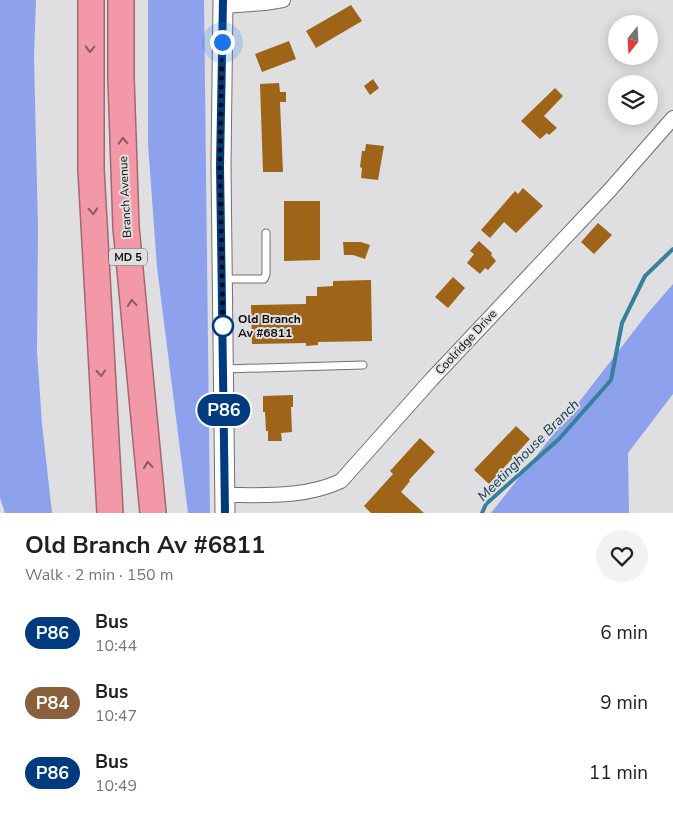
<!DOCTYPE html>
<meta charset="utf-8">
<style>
:root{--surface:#fff;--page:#f2f2f2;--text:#202124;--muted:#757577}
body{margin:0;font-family:"Nunito Sans",sans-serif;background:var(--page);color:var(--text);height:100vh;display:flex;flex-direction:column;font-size:19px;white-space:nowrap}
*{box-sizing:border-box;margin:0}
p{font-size:16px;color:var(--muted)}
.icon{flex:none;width:28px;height:28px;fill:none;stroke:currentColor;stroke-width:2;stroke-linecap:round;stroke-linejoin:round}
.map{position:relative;height:513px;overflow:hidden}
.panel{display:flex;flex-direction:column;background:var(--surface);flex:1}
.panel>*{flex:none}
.badge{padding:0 10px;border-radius:16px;font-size:18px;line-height:32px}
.needle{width:32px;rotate:198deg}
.controls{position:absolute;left:608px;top:15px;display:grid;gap:10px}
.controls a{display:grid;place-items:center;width:50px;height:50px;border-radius:50%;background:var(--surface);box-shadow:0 2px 12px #0003;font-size:25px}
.you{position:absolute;width:25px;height:25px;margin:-12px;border:4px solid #fff;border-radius:50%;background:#1a73e8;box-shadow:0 0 0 8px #1a73e833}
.map>.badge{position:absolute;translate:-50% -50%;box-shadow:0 0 0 2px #fff}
.round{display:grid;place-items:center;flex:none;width:52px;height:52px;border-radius:26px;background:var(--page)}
.summary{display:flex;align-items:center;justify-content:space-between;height:85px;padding:0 25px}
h1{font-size:24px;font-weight:700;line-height:38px}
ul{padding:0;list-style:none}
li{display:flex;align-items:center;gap:15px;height:70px;padding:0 25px}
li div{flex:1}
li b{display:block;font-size:19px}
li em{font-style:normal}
li .badge{min-width:55px;font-weight:700;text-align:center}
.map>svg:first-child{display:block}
.forest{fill:#8da1ed}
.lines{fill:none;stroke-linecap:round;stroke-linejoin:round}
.stream{stroke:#36809c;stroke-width:4}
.building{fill:#9e6418}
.service-casing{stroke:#717173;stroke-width:9}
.minor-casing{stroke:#717173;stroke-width:16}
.secondary-casing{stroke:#717173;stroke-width:21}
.motorway-casing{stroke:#a26771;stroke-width:28}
.service{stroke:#fff;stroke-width:7}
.minor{stroke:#fff;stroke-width:14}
.secondary{stroke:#fff;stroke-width:19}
.motorway{stroke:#f298a7;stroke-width:25}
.oneway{stroke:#8b5962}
.line-casing{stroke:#fff;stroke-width:11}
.line{stroke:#003b80;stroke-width:8}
.walk{stroke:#0d0d0d;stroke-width:5;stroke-dasharray:0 9}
.stop-dot{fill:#fff;stroke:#003b80;stroke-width:2.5}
.labels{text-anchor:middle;stroke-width:4;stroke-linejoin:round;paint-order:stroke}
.shield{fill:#dfdfe1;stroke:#4c4c4d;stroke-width:1}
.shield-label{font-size:11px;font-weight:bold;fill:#0d0d0d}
.street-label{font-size:12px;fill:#0d0d0d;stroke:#dfdfe1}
.stop-label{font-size:12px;font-weight:bold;fill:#0d0d0d;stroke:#dfdfe1;text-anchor:start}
.water-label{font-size:14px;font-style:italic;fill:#0a3a4b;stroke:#dfdfe1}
</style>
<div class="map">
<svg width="673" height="513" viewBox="0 0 673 513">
<rect width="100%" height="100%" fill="#dfdfe1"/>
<!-- forest -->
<path class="forest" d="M0,0H36L34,57L38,228L37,352L42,424L52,513H5L0,498Z
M148,0H204L210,513H188L157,267L148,144Z
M673,284V394L628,453L629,513H491L583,397L647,314Z"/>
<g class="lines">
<!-- stream -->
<path class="stream" d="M482,513L486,504L559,439L611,380L622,323L645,276L673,249"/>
</g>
<!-- building -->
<path class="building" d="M351,5L362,21L316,48L306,31Z
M289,41L296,59L262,72L255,54Z
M373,79L379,88L370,95L364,86Z
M279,83L280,92H286V102H280L283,172H263L260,84Z
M555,88L563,96L544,116L557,128L549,135L547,133L540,139L521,121Z
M366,144L384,146L378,180L361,178L362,168L360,167L362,151H365Z
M523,188L543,206L516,233L504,222L490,238L481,230L515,191L518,194Z
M284,201H320V260L284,261Z
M598,223L612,235L594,254L581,242Z
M479,241L492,253L491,255L496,261L488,270L485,268L480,274L467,263L474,254L470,251Z
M343,242H361L370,245L365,259L353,255H344Z
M453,277L465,288L448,308L435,297Z
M371,280L372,341L318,342V345L306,346V343L252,344L251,305L306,304V296H317V287L333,286V281Z
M293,395V407H291L292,432L281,433L282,441H268V431H266L265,412H263V396Z
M516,426L530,439L489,484L474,470Z
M420,438L435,452L409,480L410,481L401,492L424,513H371L364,506L393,474L390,471Z"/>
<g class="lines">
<!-- service casing -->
<g class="service-casing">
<path id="service" d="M223,279H264L266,274V233
M224,369L363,365"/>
</g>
<!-- minor casing -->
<g class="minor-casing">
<path id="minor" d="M223,6L265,3L283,0
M225,495C263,495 305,498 341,481L431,380L609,191L673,118"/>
</g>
<!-- secondary casing -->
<g class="secondary-casing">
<path id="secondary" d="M223,0L221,166L225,513"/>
</g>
<!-- motorway casing -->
<g class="motorway-casing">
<path id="motorway" d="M91,0V169L110,513
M121,0V78L126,227L153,513"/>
</g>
<!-- service -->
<use href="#service" class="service"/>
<!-- minor -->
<use href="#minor" class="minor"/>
<!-- secondary -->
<use href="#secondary" class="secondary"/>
<!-- motorway -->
<use href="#motorway" class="motorway"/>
</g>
<!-- one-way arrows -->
<defs><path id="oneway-chevron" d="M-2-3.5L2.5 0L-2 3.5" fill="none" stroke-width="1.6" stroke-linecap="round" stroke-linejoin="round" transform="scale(1.25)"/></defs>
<g class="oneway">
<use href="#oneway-chevron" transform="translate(90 49) rotate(91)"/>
<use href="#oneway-chevron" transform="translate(123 141) rotate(-92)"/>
<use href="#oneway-chevron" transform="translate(93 211) rotate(87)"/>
<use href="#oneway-chevron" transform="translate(132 303) rotate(-95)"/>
<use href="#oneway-chevron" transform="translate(101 373) rotate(87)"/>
<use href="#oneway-chevron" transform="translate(148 465) rotate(-96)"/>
</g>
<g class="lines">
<!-- line casing -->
<g class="line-casing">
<path id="line" d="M223,0L220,166L225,513"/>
</g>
<!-- line -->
<use href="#line" class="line"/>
<!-- walk -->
<path class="walk" d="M222,42L220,166L223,328V326"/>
</g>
<!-- markers -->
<circle class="stop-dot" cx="223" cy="326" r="10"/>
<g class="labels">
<!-- shield labels -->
<rect class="shield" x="109" y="248.5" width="38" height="17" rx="4"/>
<g class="shield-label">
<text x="128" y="261">MD 5</text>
</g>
<!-- street labels -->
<g class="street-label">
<text transform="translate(125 197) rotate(-93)" y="4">Branch Avenue</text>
<text transform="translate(466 342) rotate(-47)" y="4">Coolridge Drive</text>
</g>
<!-- stop labels -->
<g class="stop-label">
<text x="238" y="323">Old Branch<tspan x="238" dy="14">Av #6811</tspan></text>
</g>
<!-- water labels -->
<g class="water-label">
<text transform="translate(528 450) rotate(-45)" y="5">Meetinghouse Branch</text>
</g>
</g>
</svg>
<div class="controls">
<a><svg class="needle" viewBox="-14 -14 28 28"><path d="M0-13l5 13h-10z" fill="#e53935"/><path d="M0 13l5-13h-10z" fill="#757577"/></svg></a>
<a><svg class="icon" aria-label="layers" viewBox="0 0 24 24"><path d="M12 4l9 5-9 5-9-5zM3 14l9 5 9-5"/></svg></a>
</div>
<div class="you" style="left:222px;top:42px"></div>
<b class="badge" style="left:224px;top:410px;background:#003b80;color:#fff">P86</b>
</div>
<section class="panel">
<div class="summary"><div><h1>Old Branch Av #6811</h1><p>Walk · 2 min · 150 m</p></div><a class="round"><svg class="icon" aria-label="heart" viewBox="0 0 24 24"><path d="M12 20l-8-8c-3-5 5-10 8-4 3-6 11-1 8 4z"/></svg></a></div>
<ul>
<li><span class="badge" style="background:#003b80;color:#fff">P86</span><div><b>Bus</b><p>10:44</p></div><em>6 min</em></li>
<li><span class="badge" style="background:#8b5e3c;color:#fff">P84</span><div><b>Bus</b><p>10:47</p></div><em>9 min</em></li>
<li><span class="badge" style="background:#003b80;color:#fff">P86</span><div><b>Bus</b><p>10:49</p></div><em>11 min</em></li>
</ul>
</section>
